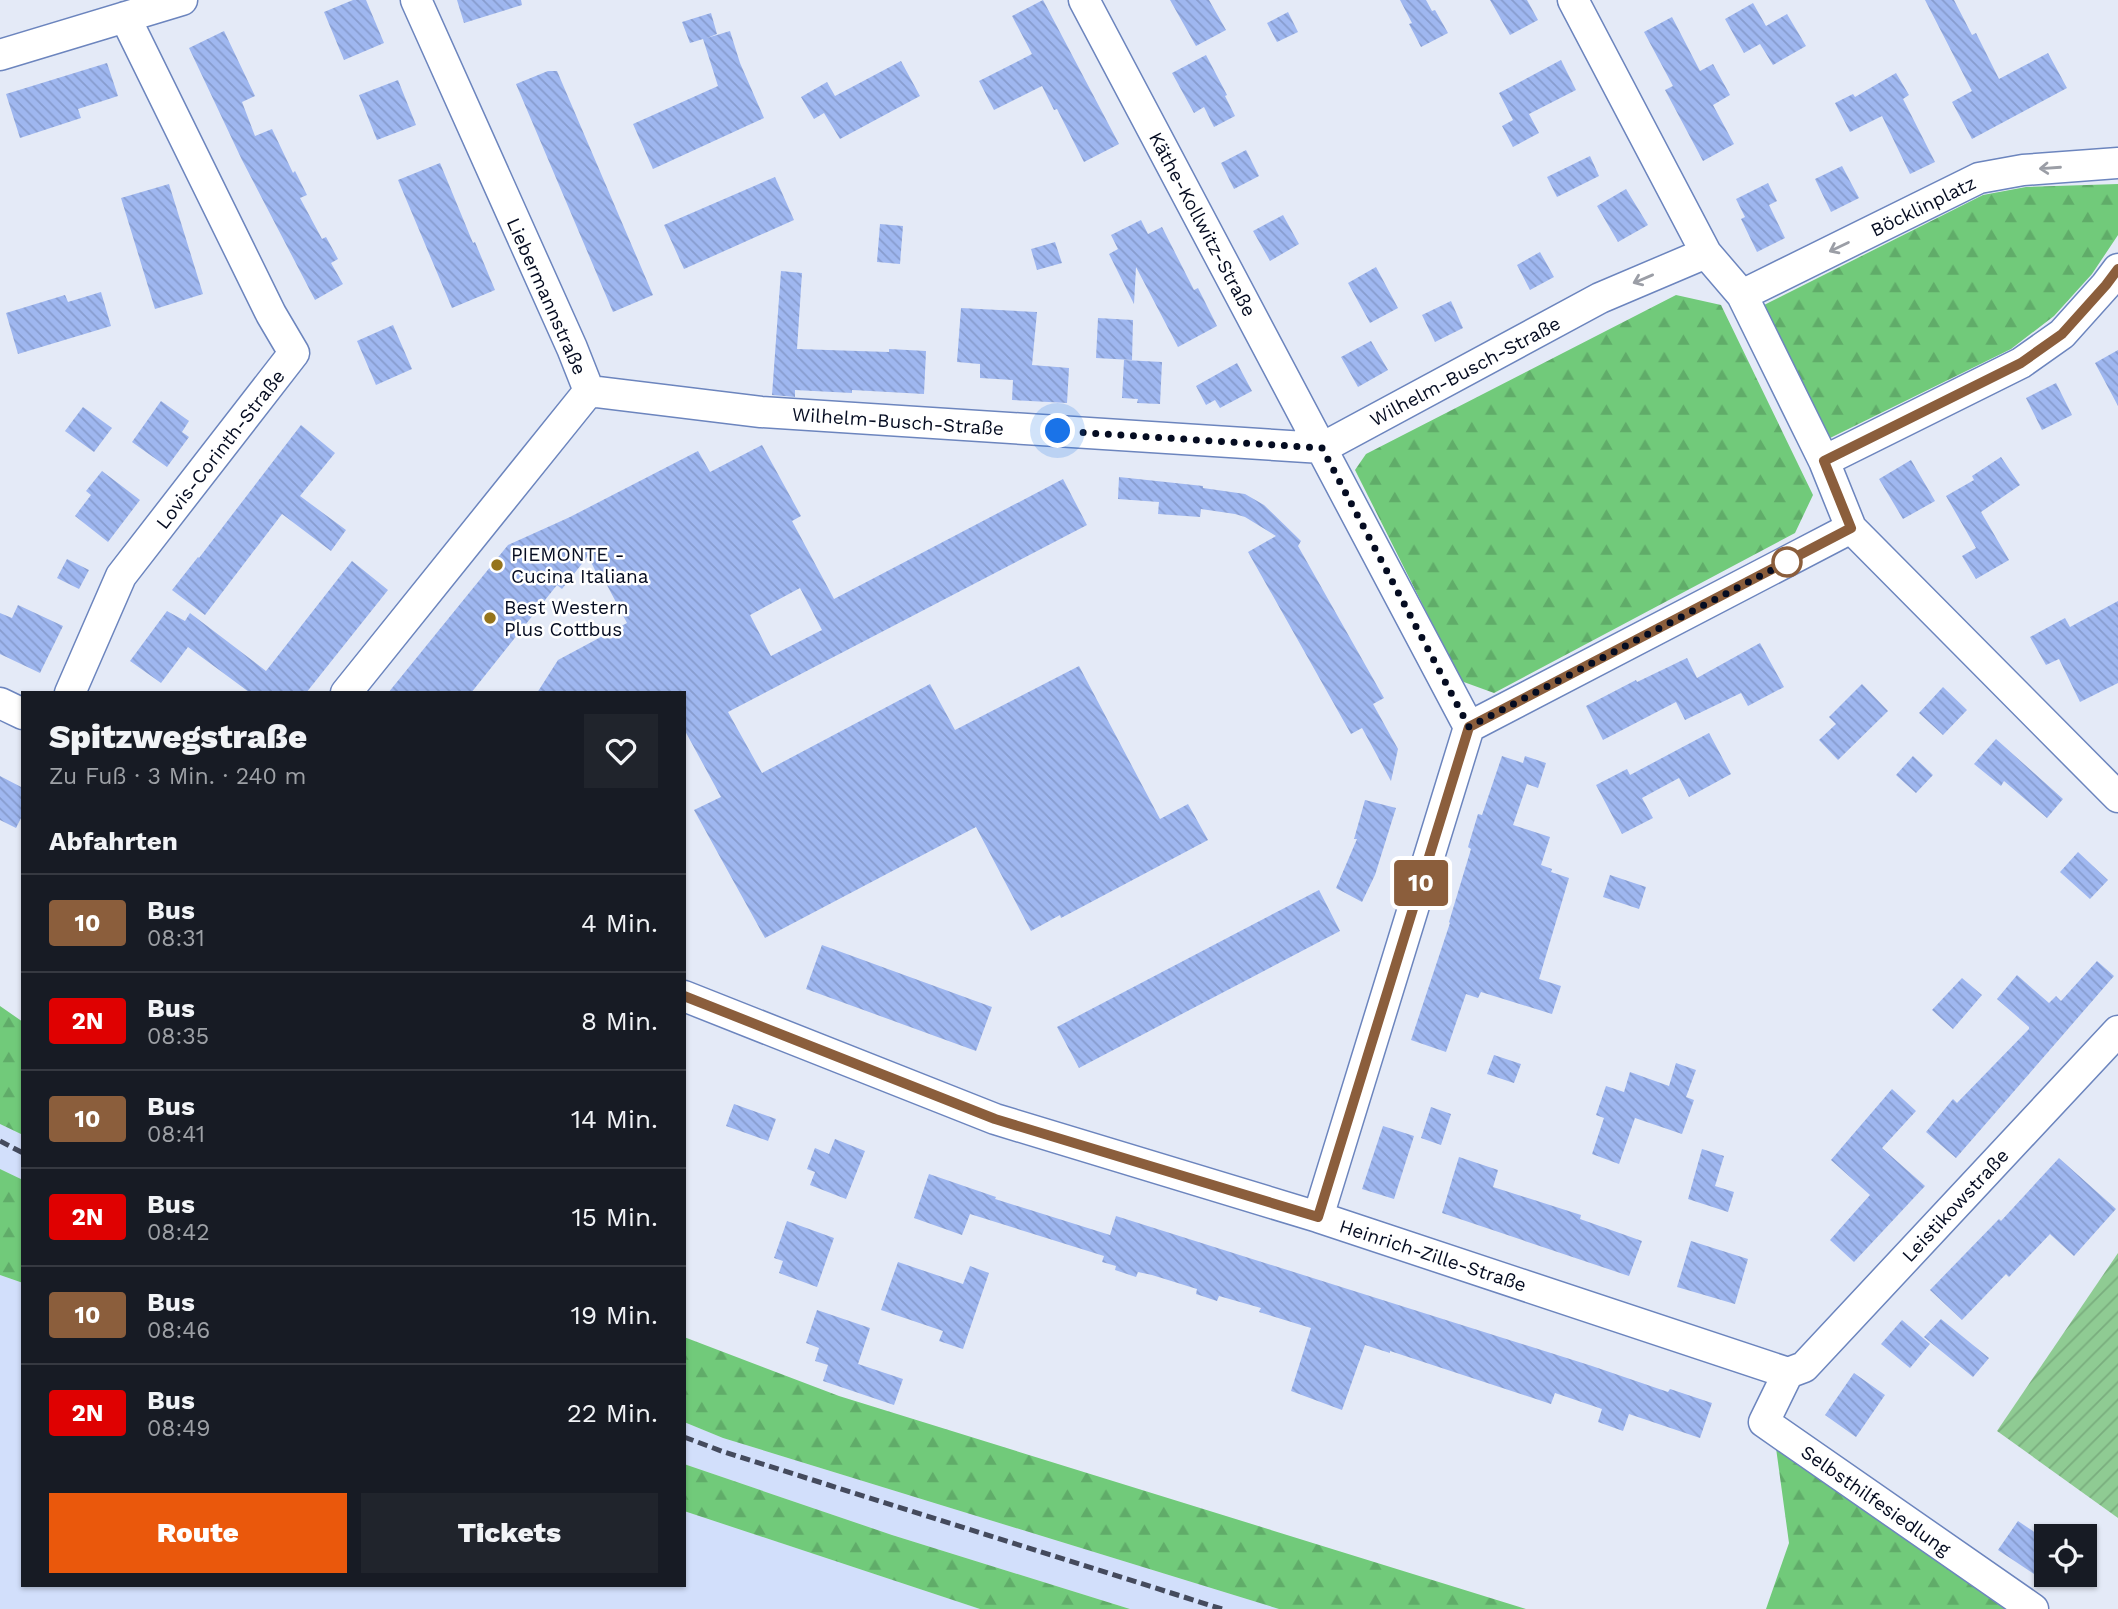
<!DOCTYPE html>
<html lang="de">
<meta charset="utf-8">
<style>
:root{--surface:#171b24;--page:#20242c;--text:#f1f3f6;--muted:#9ea1a6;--line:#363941;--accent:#ea580c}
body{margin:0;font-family:"Work Sans",sans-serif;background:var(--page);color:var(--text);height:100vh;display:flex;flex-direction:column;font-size:26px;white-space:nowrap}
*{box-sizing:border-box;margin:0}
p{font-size:23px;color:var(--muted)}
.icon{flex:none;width:38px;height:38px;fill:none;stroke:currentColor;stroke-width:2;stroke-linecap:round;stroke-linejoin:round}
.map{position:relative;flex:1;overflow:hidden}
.drawer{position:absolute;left:21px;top:691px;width:665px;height:896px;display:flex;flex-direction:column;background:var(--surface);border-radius:0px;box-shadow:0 2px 5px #0004}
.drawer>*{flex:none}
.badge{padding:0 14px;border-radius:5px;font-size:24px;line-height:46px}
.tools{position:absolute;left:2034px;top:1524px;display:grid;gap:14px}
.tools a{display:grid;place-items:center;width:63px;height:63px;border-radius:0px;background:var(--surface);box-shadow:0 2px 5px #0004;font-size:35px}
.you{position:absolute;width:35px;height:35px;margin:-18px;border:5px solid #fff;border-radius:50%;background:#1a73e8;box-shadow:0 0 0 10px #1a73e833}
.map>.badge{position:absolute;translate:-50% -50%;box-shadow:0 0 0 4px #fff}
h2{padding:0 28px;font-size:26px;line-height:63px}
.round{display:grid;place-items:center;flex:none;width:74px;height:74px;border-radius:0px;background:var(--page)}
.overview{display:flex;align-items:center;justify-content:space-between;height:119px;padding:0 28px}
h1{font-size:33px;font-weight:800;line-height:52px}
.primary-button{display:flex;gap:14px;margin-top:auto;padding:14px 28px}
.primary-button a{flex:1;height:80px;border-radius:0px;background:var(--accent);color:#fff;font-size:28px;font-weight:800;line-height:80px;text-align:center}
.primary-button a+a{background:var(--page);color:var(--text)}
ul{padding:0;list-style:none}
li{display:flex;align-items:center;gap:21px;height:98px;padding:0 28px;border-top:2px solid var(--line)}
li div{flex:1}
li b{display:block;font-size:26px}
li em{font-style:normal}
li .badge{min-width:77px;font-weight:700;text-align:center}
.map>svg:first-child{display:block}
.built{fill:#d2dffb}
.forest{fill:url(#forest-firs)}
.garden{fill:url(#garden-furrows)}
.building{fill:url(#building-back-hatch);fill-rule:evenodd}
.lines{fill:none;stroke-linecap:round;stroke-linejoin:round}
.street-casing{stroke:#6c85be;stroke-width:33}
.street{stroke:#fff;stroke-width:30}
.rail{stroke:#444a5d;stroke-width:5;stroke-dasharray:10 5;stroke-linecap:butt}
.oneway{stroke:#9b9ea6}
.line-casing{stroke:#fff;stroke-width:16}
.line{stroke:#8b5e3c;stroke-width:10}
.walk{stroke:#050c21;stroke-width:7;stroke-dasharray:0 12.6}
.stop-dot{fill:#fff;stroke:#8b5e3c;stroke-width:3.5}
.poi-dot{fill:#95741c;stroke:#fff;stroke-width:2.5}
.labels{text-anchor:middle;stroke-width:5;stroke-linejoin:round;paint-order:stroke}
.street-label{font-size:19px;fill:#050c21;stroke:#fff}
.poi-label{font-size:19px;fill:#050c21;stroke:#fff;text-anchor:start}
</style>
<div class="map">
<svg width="2118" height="1609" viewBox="0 0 2118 1609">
<defs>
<pattern id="forest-firs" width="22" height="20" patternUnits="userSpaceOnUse" patternTransform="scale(1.75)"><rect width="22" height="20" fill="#71ca7a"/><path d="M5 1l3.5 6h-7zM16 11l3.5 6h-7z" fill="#60ac69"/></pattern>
<pattern id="garden-furrows" width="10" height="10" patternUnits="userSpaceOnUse" patternTransform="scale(1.75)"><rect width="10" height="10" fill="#8fcb93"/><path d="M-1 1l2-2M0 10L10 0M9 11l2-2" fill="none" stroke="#7aad7e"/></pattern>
<pattern id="building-back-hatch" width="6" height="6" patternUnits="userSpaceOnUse" patternTransform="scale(1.75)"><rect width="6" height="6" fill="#9fb7f0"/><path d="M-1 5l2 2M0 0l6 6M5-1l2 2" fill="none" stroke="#879cce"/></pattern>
</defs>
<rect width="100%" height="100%" fill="#e4eaf7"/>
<!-- built -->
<path class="built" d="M0,1124L23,1135V1180L0,1169Z
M0,1275L23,1283V1586H684V1511L980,1609H0Z
M684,1422L723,1438L1279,1609H1130L892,1535L684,1464Z"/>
<!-- forest -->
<path class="forest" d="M2118,184V235L2092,274L2054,316L2011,349L1826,440L1756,309L1983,195L2026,187Z
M1676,295L1721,305L1813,495L1795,533L1494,693L1461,681L1355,470L1366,454Z
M0,1006L23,1022V1135L0,1124Z
M0,1169L23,1180V1283L0,1275Z
M684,1337L839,1396L1526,1609H1279L723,1438L684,1422Z
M1776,1448L2005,1609H1766L1789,1543Z
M684,1464L892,1535L1130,1609H980L684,1511Z"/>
<!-- garden -->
<path class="garden" d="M2118,1253V1518L1997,1431Z"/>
<!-- building -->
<path class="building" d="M353,0H366L384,43L344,60L324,12Z
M457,0H521L522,5L464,23Z
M1043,0L1119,144L1084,162L1057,109L1054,110L1042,86L994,110L979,81L1032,54L1012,16Z
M1170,0H1209L1226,30L1196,46Z
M1400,0H1426L1432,11L1435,10L1448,33L1421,47L1409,24L1412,23Z
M1490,0H1527L1538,20L1510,35Z
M1925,0H1954L1972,35L1976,33L1999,79L2048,53L2067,88L1972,139L1952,102L1972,91Z
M1753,3L1766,26L1787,14L1806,46L1773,65L1760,44L1744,53L1725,19Z
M1288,12L1298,32L1277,42L1267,23Z
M711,13L717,34L707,38L730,31L740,63L764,118L653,169L633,124L718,86L703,39L690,43L682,22Z
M1672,17L1700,71L1713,64L1730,95L1713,105L1734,144L1703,161L1665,90L1673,86L1644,32Z
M224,31L255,96L242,102L255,136L272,129L293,173L295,171L307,195L300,198L322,239L326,237L338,259L331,263L343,284L315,300L242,160L189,48Z
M1206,55L1227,95L1225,96L1235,116L1214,127L1204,107L1194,113L1172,73Z
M1561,60L1576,90L1529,114L1539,133L1513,147L1502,126L1513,120L1499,93Z
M901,61L920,96L840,139L824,113L814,119L801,97L827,82L835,96Z
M107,63L118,96L78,109L81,118L20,138L6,94Z
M548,71H557L653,295L613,312L516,84Z
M1896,73L1909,95L1903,99L1935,162L1910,174L1882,116L1850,132L1835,103L1853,94L1855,97Z
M398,80L416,125L377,140L359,95Z
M1246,150L1259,176L1234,189L1221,163Z
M1590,156L1599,176L1557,197L1547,177Z
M440,163L473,243L475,242L495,290L452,308L398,180Z
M1842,166L1859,198L1831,212L1815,179Z
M775,177L794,220L684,269L664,225Z
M1768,183L1777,201L1769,205L1785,238L1757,252L1741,219L1745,217L1736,199Z
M169,184L203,294L155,309L121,198Z
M1626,189L1648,225L1618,242L1597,206Z
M1283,215L1299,244L1270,261L1253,231Z
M1141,220L1148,234L1162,227L1194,290L1198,288L1217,326L1178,347L1136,267L1134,304L1109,254L1118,249L1111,235Z
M880,224L903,226L900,264L877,262Z
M1055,242L1062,263L1037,270L1031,249Z
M1540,252L1554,277L1530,290L1517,265Z
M1376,267L1398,308L1370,323L1348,283Z
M781,271L802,273L797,349L889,352V349L926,351L924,394L852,390V393L795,390V397L772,395Z
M101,292L111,326L18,354L6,313L65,295L68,302Z
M1451,301L1463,328L1435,342L1422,315Z
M961,308L1037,312L1032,365L1069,368L1067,403L1012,400L1013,380L980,378V364L957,362Z
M1098,318L1133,320L1132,360L1096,358Z
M393,325L412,369L376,385L357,341Z
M1371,341L1388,370L1358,387L1341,357Z
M2118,350V406L2095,363Z
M1124,360L1162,362L1160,404L1137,403L1138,399L1122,398Z
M1237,363L1252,391L1220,408L1215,400L1206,405L1196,386Z
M2056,383L2072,415L2042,430L2026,398Z
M161,401L189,421L182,432L189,437L167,467L132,442Z
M83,407L112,428L94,452L65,431Z
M301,425L335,453L300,496L346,530L331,551L282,514L205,615L172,590L198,557L199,558Z
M762,445L801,516L792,521L834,599L1063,479L1087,525L728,712L762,773L930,684L955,730L1079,666L1160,819L1188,804L1208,840L1061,918L1060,915L1031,931L976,827L765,938L694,810L721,797L684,729V693H537L558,660L627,623L599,570L596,572L588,556L562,589L557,585L471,693H388L508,545L570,517L698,451L710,472ZM800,588L822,630L771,656L750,615Z
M2001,457L2020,485L1981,512L2009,560L1976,579L1962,556L1976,548L1946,496L1974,480L1972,476Z
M1911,460L1935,501L1903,519L1879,479Z
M102,471L140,500L108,542L75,516L91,495L86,491Z
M1119,477L1203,486V488L1245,494L1264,505L1301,541L1298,546L1384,698L1373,704L1398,749L1391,781L1362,728L1351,734L1248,552L1276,536L1245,517L1235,514L1201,509L1200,517L1158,514L1159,502L1118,499Z
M67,559L89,570L79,589L57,578Z
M352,561L388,590L306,693H248L249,692L188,647L161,683L130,661L167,611L185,621L190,613L266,671Z
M2118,601V683L2080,702L2059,659L2046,665L2030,637L2065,618L2070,627Z
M18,605L63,626L40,673L0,654V613L12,618Z
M1760,643L1784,687L1748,706L1741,693L1685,720L1676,702L1603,740L1586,706L1636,680L1637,682L1687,658L1697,678Z
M1862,684L1888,711L1838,760L1819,740L1836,724L1829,717Z
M1943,687L1967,710L1943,735L1919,713Z
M1709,733L1731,774L1689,797L1679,778L1642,798L1653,818L1622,834L1596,785L1627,769L1630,775Z
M1996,739L2063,799L2047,818L2004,781L2001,786L1974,764Z
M1502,756L1523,763L1525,756L1546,763L1538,788L1527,784L1513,825L1550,837L1541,865L1552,869L1551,872L1569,878L1539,979L1561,986L1552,1014L1481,992L1478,998L1466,994L1446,1052L1411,1040L1450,923L1449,922L1471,849L1468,847L1478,814L1482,815Z
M1913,756L1933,775L1916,793L1896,775Z
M0,776L23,788V814L16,828L0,820Z
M1365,800L1396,808L1375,875L1362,902L1336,888L1357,839H1354Z
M2078,852L2108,880L2090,899L2060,872Z
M1610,875L1646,887L1639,909L1603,897Z
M1319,890L1340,931L1079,1068L1057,1027Z
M822,945L992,1007L976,1051L806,989Z
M2097,961L2114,976L1956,1158L1926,1132L1953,1099L1957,1103L2029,1029V1027L1997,999L2017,975L2049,1003L2056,996L2061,1001Z
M1962,978L1982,995L1953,1029L1932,1010Z
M1494,1055L1521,1064L1514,1083L1487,1074Z
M1676,1063L1696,1070L1686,1097L1694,1100L1682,1134L1635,1118L1619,1164L1592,1154L1604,1118L1596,1115L1606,1086L1624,1092L1630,1072L1669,1086Z
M1892,1089L1916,1111L1882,1148L1925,1186L1854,1262L1830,1240L1870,1195L1831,1160Z
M734,1104L776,1119L768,1141L726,1126Z
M1431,1107L1451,1114L1441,1145L1421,1138Z
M1383,1126L1414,1136L1394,1199L1362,1189Z
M835,1139L865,1151L846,1199L810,1185L815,1172L807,1169L815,1148L829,1154Z
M1702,1149L1724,1156L1715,1186L1734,1192L1728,1212L1688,1199Z
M1459,1157L1498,1170L1493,1187L1581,1215L1580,1219L1642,1241L1629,1276L1442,1213Z
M2059,1158L2116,1209L2074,1256L2050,1234L2009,1277L2006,1274L1962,1320L1930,1290L1999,1219L2001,1221Z
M929,1174L996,1197L995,1199L1110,1235L1116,1216L1592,1366L1668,1392L1670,1389L1712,1403L1700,1438L1629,1414L1623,1431L1598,1422L1602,1409L1555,1393L1551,1404L1390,1351V1353L1365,1345L1342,1410L1291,1391L1311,1328L1259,1312L1261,1308L1219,1296L1217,1301L1196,1294L1197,1289L1152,1275L1138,1272L1136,1277L1115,1270L1116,1266L1102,1262L1104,1256L970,1214L962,1235L914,1218Z
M787,1221L834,1238L817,1287L779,1273L783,1261L774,1258Z
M1691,1241L1748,1259L1735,1304L1677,1287Z
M898,1262L963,1284L970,1266L989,1273L963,1349L939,1341L943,1331L881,1310Z
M817,1310L870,1328L858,1364L903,1379L894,1405L823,1381L828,1365L815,1361L819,1348L806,1343Z
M1941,1319L1989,1358L1973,1377L1924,1337Z
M1902,1320L1930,1344L1910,1368L1881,1344Z
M1854,1373L1885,1395L1856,1437L1825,1415Z
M2018,1521L2046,1540V1582L1998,1550Z"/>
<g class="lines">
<!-- street casing -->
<g class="street-casing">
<path id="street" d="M416,0L572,348L589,391
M1084,0L1469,727
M1573,0L1706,253L1742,295L1824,461L1851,528L2118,797
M0,55L182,0
M1742,295L1979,178L2023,170L2118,163
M589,391L761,412L1322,448L1600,298L1706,253
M1824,461L2021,363L2062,334L2106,285L2118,269
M70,693L121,576L294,353L271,314L125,17
M346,693L589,391
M0,703L23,714
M684,996L995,1119L1318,1217L1788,1373
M1318,1217L1469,727L1851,528
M1788,1373L1804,1367L2118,1031
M1788,1373L1764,1422L2033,1609"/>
</g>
<!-- street -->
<use href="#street" class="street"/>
<!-- rail -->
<path class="rail" d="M0,1141L23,1153
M684,1437L724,1452L1222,1609"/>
</g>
<!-- one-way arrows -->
<defs><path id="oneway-shaft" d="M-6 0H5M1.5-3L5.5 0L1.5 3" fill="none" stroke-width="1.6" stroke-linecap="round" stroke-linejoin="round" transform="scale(1.75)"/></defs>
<g class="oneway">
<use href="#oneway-shaft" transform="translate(2050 168) rotate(176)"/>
<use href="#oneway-shaft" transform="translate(1839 247) rotate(154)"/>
<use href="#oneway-shaft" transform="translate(1643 279) rotate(157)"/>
</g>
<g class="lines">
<!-- line casing -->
<g class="line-casing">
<path id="line" d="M684,996L995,1119L1318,1217L1469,727L1851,528L1824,461L2021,363L2062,334L2106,285L2118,269"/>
</g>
<!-- line -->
<use href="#line" class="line"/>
<!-- walk -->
<path class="walk" d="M1058,431L1322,448L1469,727L1787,562"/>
</g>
<!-- markers -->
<circle class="stop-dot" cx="1787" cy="562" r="14"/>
<g class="poi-dot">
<circle cx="497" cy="565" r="7"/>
<circle cx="490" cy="618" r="7"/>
</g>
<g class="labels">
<!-- street labels -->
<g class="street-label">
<text transform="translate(1923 206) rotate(-26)" y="7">Böcklinplatz</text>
<text transform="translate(1203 224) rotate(62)" y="7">Käthe-Kollwitz-Straße</text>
<text transform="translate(547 296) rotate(66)" y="7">Liebermannstraße</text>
<text transform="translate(1465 371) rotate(-28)" y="7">Wilhelm-Busch-Straße</text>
<text transform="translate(898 421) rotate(4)" y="7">Wilhelm-Busch-Straße</text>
<text transform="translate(220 449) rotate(-52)" y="7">Lovis-Corinth-Straße</text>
<text transform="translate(1955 1205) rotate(-47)" y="7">Leistikowstraße</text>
<text transform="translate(1433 1255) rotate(18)" y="7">Heinrich-Zille-Straße</text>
<text transform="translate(1876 1500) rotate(35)" y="7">Selbsthilfesiedlung</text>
</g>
<!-- poi labels -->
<g class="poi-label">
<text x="511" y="561">PIEMONTE -<tspan x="511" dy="22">Cucina Italiana</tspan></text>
<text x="504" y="614">Best Western<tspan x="504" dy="22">Plus Cottbus</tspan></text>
</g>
</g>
</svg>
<div class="tools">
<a><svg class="icon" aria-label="locate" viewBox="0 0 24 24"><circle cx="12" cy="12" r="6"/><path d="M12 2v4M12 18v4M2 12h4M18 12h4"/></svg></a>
</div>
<div class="you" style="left:1058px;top:431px"></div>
<b class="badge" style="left:1421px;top:883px;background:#8b5e3c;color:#fff">10</b>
<section class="drawer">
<div class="overview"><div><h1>Spitzwegstraße</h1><p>Zu Fuß · 3 Min. · 240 m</p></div><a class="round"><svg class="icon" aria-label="heart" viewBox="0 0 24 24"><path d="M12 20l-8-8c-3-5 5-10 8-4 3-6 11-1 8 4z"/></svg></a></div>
<h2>Abfahrten</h2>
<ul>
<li><span class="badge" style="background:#8b5e3c;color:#fff">10</span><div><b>Bus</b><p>08:31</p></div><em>4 Min.</em></li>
<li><span class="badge" style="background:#df0101;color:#fff">2N</span><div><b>Bus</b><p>08:35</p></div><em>8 Min.</em></li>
<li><span class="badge" style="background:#8b5e3c;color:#fff">10</span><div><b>Bus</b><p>08:41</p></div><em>14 Min.</em></li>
<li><span class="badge" style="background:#df0101;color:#fff">2N</span><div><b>Bus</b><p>08:42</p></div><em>15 Min.</em></li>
<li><span class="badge" style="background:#8b5e3c;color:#fff">10</span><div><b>Bus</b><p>08:46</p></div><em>19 Min.</em></li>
<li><span class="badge" style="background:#df0101;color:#fff">2N</span><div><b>Bus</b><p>08:49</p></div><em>22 Min.</em></li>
</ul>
<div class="primary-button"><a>Route</a><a>Tickets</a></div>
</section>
</div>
